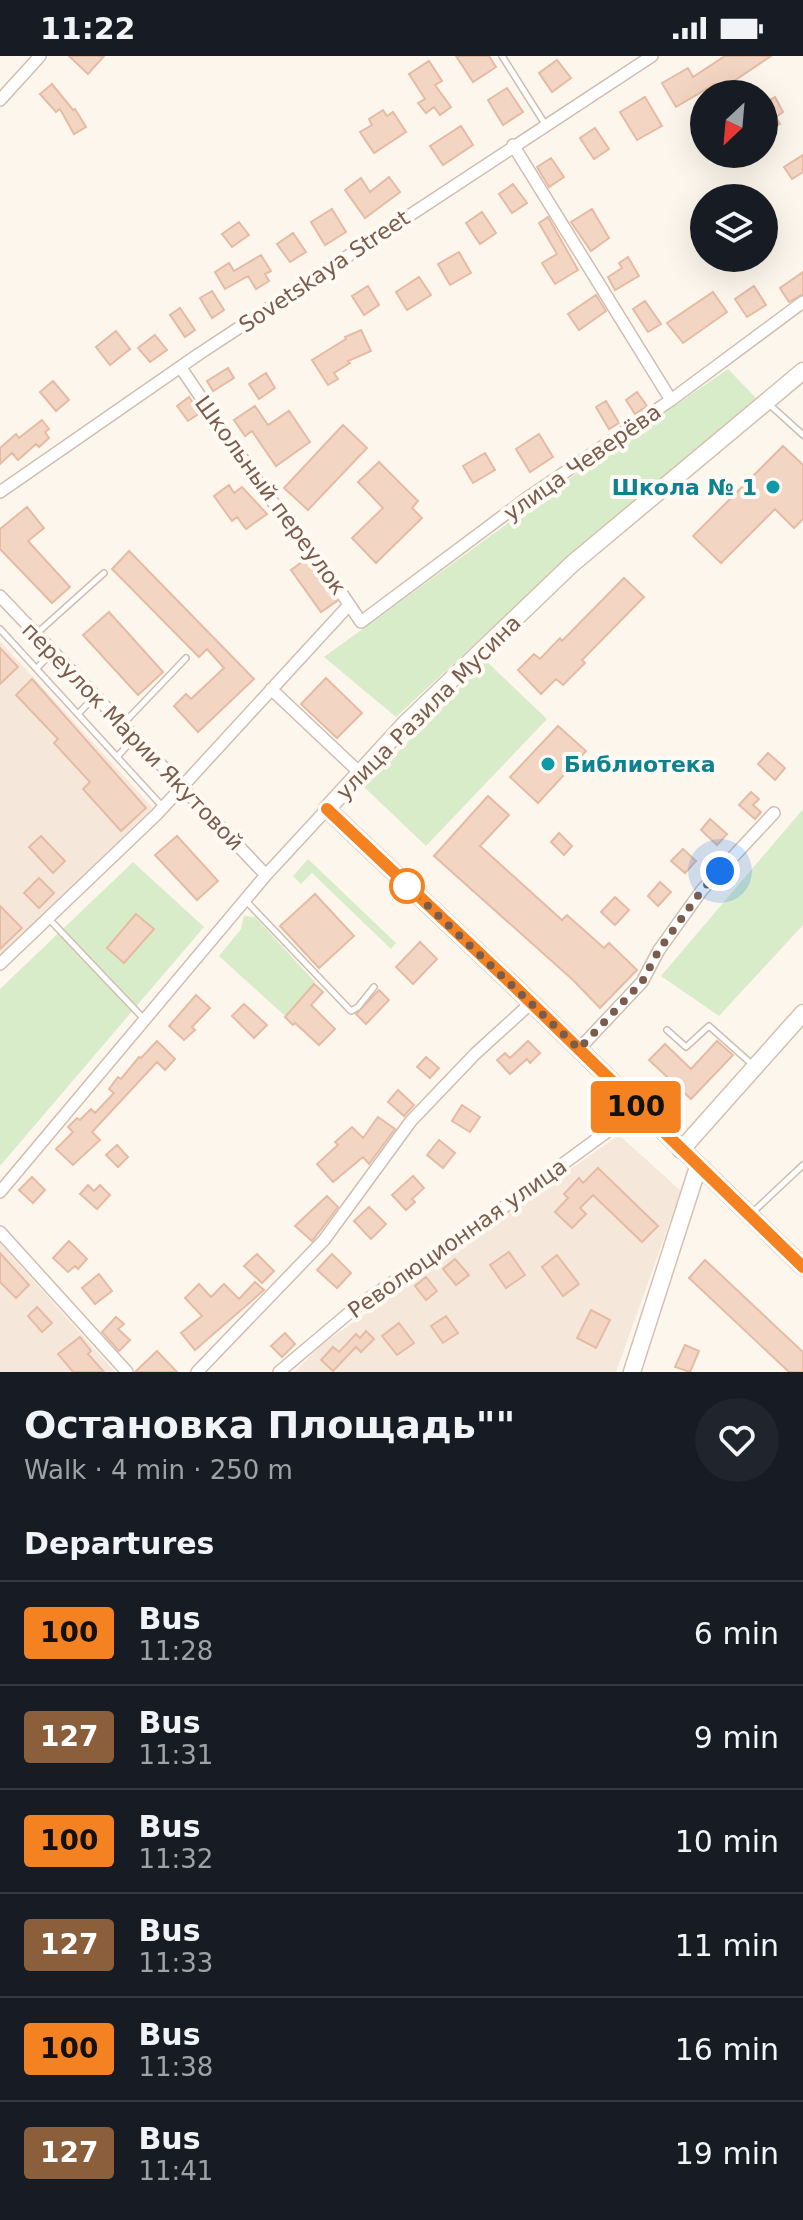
<!DOCTYPE html>
<meta charset="utf-8">
<style>
:root{--surface:#171b24;--page:#20242c;--text:#f1f3f6;--muted:#9ea1a6;--line:#363941}
body{margin:0;font-family:"DejaVu Sans",sans-serif;background:var(--page);color:var(--text);height:100vh;display:flex;flex-direction:column;font-size:30px;white-space:nowrap}
*{box-sizing:border-box;margin:0}
p{font-size:26px;color:var(--muted)}
.icon{flex:none;width:44px;height:44px;fill:none;stroke:currentColor;stroke-width:2;stroke-linecap:round;stroke-linejoin:round}
.map{position:relative;height:1316px;overflow:hidden}
.panel{display:flex;flex-direction:column;background:var(--surface);flex:1}
.panel>*{flex:none}
.badge{padding:0 16px;border-radius:6px;font-size:28px;line-height:52px}
.needle{width:52px;rotate:206deg}
.fabs{position:absolute;left:690px;top:24px;display:grid;gap:16px}
.fabs a{display:grid;place-items:center;width:88px;height:88px;border-radius:50%;background:var(--surface);box-shadow:0 8px 32px #0002;font-size:40px}
.you{position:absolute;width:40px;height:40px;margin:-20px;border:6px solid #fff;border-radius:50%;background:#1a73e8;box-shadow:0 0 0 12px #1a73e833}
.map>.badge{position:absolute;translate:-50% -50%;box-shadow:0 0 0 4px #fff}
h2{padding:0 24px;font-size:30px;line-height:72px}
.round{display:grid;place-items:center;flex:none;width:84px;height:84px;border-radius:42px;background:var(--page)}
.headline{display:flex;align-items:center;justify-content:space-between;height:136px;padding:0 24px}
h1{font-size:38px;font-weight:700;line-height:60px}
ul{padding:0;list-style:none}
li{display:flex;align-items:center;gap:24px;height:104px;padding:0 24px;border-top:2px solid var(--line)}
li div{flex:1}
li b{display:block;font-size:30px}
li em{font-style:normal}
li .badge{min-width:88px;font-weight:700;text-align:center}
.status{display:flex;justify-content:space-between;align-items:center;height:56px;padding:0 40px;background:var(--surface);direction:ltr}
.status svg{height:22px;fill:currentColor}
.map>svg:first-child{display:block}
.residential{fill:#f5e8da}
.green{fill:#d8ecc9}
.building{fill:#f3d5c3;stroke:#e6bba3;stroke-width:2}
.lines{fill:none;stroke-linecap:round;stroke-linejoin:round}
.lane-casing{stroke:#d1beb0;stroke-width:8}
.street-casing{stroke:#d1beb0;stroke-width:14}
.secondary-casing{stroke:#d6c0b0;stroke-width:19}
.lane{stroke:#fff;stroke-width:5}
.street{stroke:#fff;stroke-width:11}
.secondary{stroke:#fff;stroke-width:16}
.line-casing{stroke:#fff;stroke-width:18}
.line{stroke:#f58220;stroke-width:12}
.walk{stroke:#7a5c4d;stroke-width:8;stroke-dasharray:0 14.4}
.culture-dot{fill:#0f9aa8;stroke:#fffaf3;stroke-width:3}
.stop-dot{fill:#fff;stroke:#f58220;stroke-width:4}
.labels{text-anchor:middle;stroke-width:8;stroke-linejoin:round;paint-order:stroke}
.street-label{font-size:22px;fill:#7a5c4d;stroke:#fffaf3}
.culture-label{font-size:22px;font-weight:bold;fill:#0d838f;stroke:#fffaf3;text-anchor:end}
</style>
<div class="status"><b>11:22</b><svg viewBox="0 0 49 12"><path d="M0 12V9h3v3zM5 12V6h3v6zM10 12V3h3v9zM15 12V0h3v12zM26 1h20v11H26zM47 4h2v5h-2z"/></svg></div>
<div class="map">
<svg width="803" height="1316" viewBox="0 0 803 1316">
<rect width="100%" height="100%" fill="#fdf6ec"/>
<!-- residential -->
<path class="residential" d="M0,585L153,752L0,898Z
M619,1079L681,1135L616,1316H295L321,1289Z
M0,1187L115,1316H0Z"/>
<!-- green -->
<path class="green" d="M728,313L756,342L547,521L396,661L324,601L566,425Z
M486,605L547,663L426,790L364,731Z
M803,753V869L719,960L661,920Z
M308,803L396,887L391,893L312,817L301,828L293,820Z
M133,806L204,871L0,1110V933Z
M244,860L255,861L315,926L285,960L219,900L241,873Z"/>
<!-- building -->
<path class="building" d="M69,0H104L88,18Z
M456,0H489L496,11L473,26Z
M725,0H771L719,35L715,28L676,51L662,27L688,12L693,21Z
M557,4L571,22L552,36L539,17Z
M429,5L442,25L435,29L451,51L440,59L434,51L426,57L418,47L425,43L409,18Z
M52,28L73,54L75,53L86,71L74,78L60,53L56,56L40,38Z
M507,32L523,56L503,69L488,44Z
M645,41L662,70L637,84L620,56Z
M775,41L783,56L776,61L780,68L764,76V47Z
M383,54L387,60L393,56L406,76L374,97L360,76L372,69L369,63Z
M461,70L473,89L443,109L430,90Z
M595,72L609,93L594,103L580,82Z
M803,99V116L792,123L784,111Z
M551,102L564,121L549,131L537,111Z
M389,121L400,136L365,162L345,134L361,122L370,136Z
M513,128L527,147L512,157L499,138Z
M332,153L346,176L325,189L311,166Z
M592,153L609,182L591,195L571,166Z
M482,156L496,177L480,188L466,167Z
M548,161L578,214L555,228L542,207L557,198L539,167Z
M239,166L249,179L232,191L222,178Z
M293,177L306,196L290,206L277,188Z
M459,196L471,217L450,229L438,208Z
M261,199L271,215L265,218L269,225L256,233L248,220L225,233L215,216L229,207L234,215Z
M628,201L639,220L615,234L608,221L622,212L619,207Z
M803,216V238L789,246L780,232Z
M419,221L431,239L407,254L396,236Z
M368,230L379,249L364,259L352,240Z
M754,230L766,249L747,261L735,243Z
M212,235L224,254L212,262L200,242Z
M713,236L727,256L683,287L667,267Z
M596,239L606,255L579,274L568,258Z
M645,245L661,268L648,276L633,253Z
M180,252L195,274L185,281L170,259Z
M361,274L371,295L348,305L350,307L334,317L338,323L328,329L312,304L346,283L345,281Z
M116,275L130,293L110,309L96,291Z
M155,279L167,294L150,306L138,292Z
M228,312L234,322L213,335L207,325Z
M266,317L275,332L259,343L249,328Z
M53,325L69,344L56,355L40,336Z
M637,336L647,350L635,358L626,344Z
M189,341L200,357L188,365L177,350Z
M606,345L619,367L609,373L596,351Z
M255,350L268,369L289,355L310,386L276,410L252,375L245,380L234,364Z
M42,364L49,373L45,376L49,382L39,391L36,388L18,404L12,397L0,408V392L16,378L19,382Z
M343,369L367,392L308,454L284,432Z
M539,378L553,401L530,416L516,393Z
M783,390L803,409V463L794,472L775,453L721,507L693,480Z
M485,397L495,414L473,427L463,410Z
M379,406L418,445L412,452L422,462L376,507L352,482L383,452L358,426Z
M229,429L234,437L242,431L267,458L246,473L237,461L232,465L214,440Z
M27,451L44,472L28,485L70,531L52,547L0,493V473Z
M129,495L254,623L198,676L174,650L186,638L191,643L224,612L207,593L199,601L112,513Z
M306,503L337,545L321,556L291,514Z
M624,522L644,541L582,604L585,607L563,629L556,623L541,638L518,614L534,598L540,603L560,582L562,585Z
M109,556L163,616L138,639L83,579Z
M0,592L18,611L0,628Z
M326,622L362,657L337,682L301,648Z
M32,623L146,752L121,775L83,733L90,726L54,687L58,683L16,639Z
M558,670L586,695L538,747L510,721Z
M768,697L785,712L775,724L758,708Z
M751,736L759,743L753,749L761,756L755,763L739,749Z
M488,740L509,759L480,790L562,864L567,859L604,892L609,887L637,914L600,952L573,924L434,800Z
M710,763L727,778L717,789L701,774Z
M559,777L572,790L564,799L551,786Z
M41,780L65,805L53,817L29,791Z
M177,780L218,825L197,844L155,799Z
M683,793L696,805L685,817L671,805Z
M39,822L54,837L39,852L24,837Z
M660,826L671,836L658,850L648,840Z
M315,838L354,880L319,912L280,870Z
M615,841L629,854L615,869L601,856Z
M0,850L22,872L0,893Z
M136,858L154,873L124,907L107,892Z
M420,886L437,903L413,928L396,911Z
M314,928L323,936L311,949L335,973L319,989L295,967L293,969L285,961Z
M379,934L389,944L366,968L356,958Z
M196,939L210,952L192,971L195,974L184,984L169,970Z
M244,948L267,969L254,982L232,960Z
M157,985L175,1003L165,1014L157,1006L92,1076L100,1084L73,1109L56,1093L73,1076L68,1071L77,1062L80,1064L91,1053L95,1057L114,1037L109,1033L118,1021L121,1023L139,1001L141,1002Z
M528,985L540,997L530,1007L527,1003L510,1018L497,1004L505,997L510,1002Z
M717,985L733,999L691,1043L649,1004L665,988L691,1013Z
M426,1001L439,1012L430,1022L417,1011Z
M398,1034L414,1049L404,1060L388,1046Z
M462,1049L480,1061L470,1076L452,1065Z
M378,1061L395,1073L369,1108L363,1101L333,1126L317,1108L338,1089L335,1086L352,1071L363,1082Z
M439,1084L455,1097L443,1112L427,1099Z
M117,1089L128,1101L118,1111L106,1099Z
M598,1112L658,1170L642,1186L593,1139L580,1152L586,1158L572,1172L555,1156L568,1142L564,1138L579,1122L583,1127Z
M413,1120L424,1132L412,1143L415,1146L406,1154L392,1139Z
M32,1121L45,1134L33,1147L19,1134Z
M88,1129L94,1135L100,1129L110,1139L97,1153L80,1138Z
M327,1140L338,1151L312,1185L295,1170Z
M369,1151L386,1168L371,1183L354,1165Z
M69,1185L87,1203L78,1213L75,1210L68,1216L53,1202Z
M509,1196L525,1219L506,1232L490,1209Z
M0,1197L29,1229L16,1242L0,1226Z
M257,1198L274,1215L262,1227L244,1210Z
M332,1198L351,1217L337,1232L317,1214Z
M557,1199L579,1228L563,1240L542,1211Z
M455,1203L469,1219L456,1229L443,1213Z
M705,1204L803,1296V1316H789L689,1222Z
M99,1218L112,1235L95,1248L82,1232Z
M426,1221L437,1235L426,1244L415,1230Z
M255,1226L264,1234L195,1294L181,1277L202,1260L185,1242L199,1228L211,1241L224,1228L239,1243Z
M37,1251L52,1267L42,1276L28,1260Z
M591,1254L610,1264L596,1292L577,1282Z
M446,1260L458,1277L443,1287L431,1270Z
M116,1261L124,1268L118,1273L130,1284L119,1295L102,1276Z
M399,1267L414,1287L397,1299L382,1280Z
M366,1275L374,1283L361,1296L356,1291L333,1315L321,1304L333,1291L339,1296L356,1278L360,1282Z
M285,1277L295,1288L282,1301L271,1290Z
M80,1281L91,1295L88,1298L104,1316H73L58,1298Z
M685,1289L699,1295L690,1316L675,1311Z
M157,1295L177,1316H135Z"/>
<g class="lines">
<!-- lane casing -->
<g class="lane-casing">
<path id="lane" d="M502,0L545,68
M770,349L803,379
M0,573L162,750
M36,578L104,517
M37,612L53,596
M78,658L94,641
M123,668L186,602
M117,701L135,681
M246,845L351,955L358,951L374,931
M49,863L144,963
M667,974L686,991L709,970L754,1010
M753,1156L803,1109"/>
</g>
<!-- street casing -->
<g class="street-casing">
<path id="street" d="M0,44L40,0
M513,89L671,344
M181,312L263,433L332,523L361,566L527,442L671,344L803,246
M0,436L199,298L652,0
M0,540L266,819
M271,633L360,717
M0,908L157,758L349,549
M579,993L642,926L659,894L702,834L774,757
M0,1136L266,819L327,753
M0,1176L127,1316
M197,1316L324,1184L411,1065L475,998L531,947
M279,1316L356,1251L500,1154L638,1053"/>
</g>
<!-- secondary casing -->
<g class="secondary-casing">
<path id="secondary" d="M803,315L572,508L406,667L327,753L515,931L803,1211
M681,1094L803,957
M632,1316L698,1111"/>
</g>
<!-- lane -->
<use href="#lane" class="lane"/>
<!-- street -->
<use href="#street" class="street"/>
<!-- secondary -->
<use href="#secondary" class="secondary"/>
</g>
<g class="lines">
<!-- line casing -->
<g class="line-casing">
<path id="line" d="M327,753L515,931L803,1211"/>
</g>
<!-- line -->
<use href="#line" class="line"/>
<!-- walk -->
<path class="walk" d="M407,830L579,993L642,926L659,894L702,834L720,815"/>
</g>
<!-- markers -->
<g class="culture-dot">
<circle cx="773" cy="431" r="8"/>
<circle cx="548" cy="708" r="8"/>
</g>
<circle class="stop-dot" cx="407" cy="830" r="16"/>
<g class="labels">
<!-- street labels -->
<g class="street-label">
<text transform="translate(324 215) rotate(-34)" y="8">Sovetskaya Street</text>
<text transform="translate(582 406) rotate(-35)" y="8">улица Чеверёва</text>
<text transform="translate(271 439) rotate(54)" y="8">Школьный переулок</text>
<text transform="translate(428 651) rotate(-45)" y="8">улица Разила Мусина</text>
<text transform="translate(133 680) rotate(46)" y="8">переулок Марии Якутовой</text>
<text transform="translate(457 1182) rotate(-35)" y="8">Революционная улица</text>
</g>
<!-- culture labels -->
<g class="culture-label">
<text x="757" y="439">Школа № 1</text>
<text x="564" y="716" text-anchor="start">Библиотека</text>
</g>
</g>
</svg>
<div class="fabs">
<a><svg class="needle" viewBox="-14 -14 28 28"><path d="M0-13l5 13h-10z" fill="#e53935"/><path d="M0 13l5-13h-10z" fill="#9ea1a6"/></svg></a>
<a><svg class="icon" aria-label="layers" viewBox="0 0 24 24"><path d="M12 4l9 5-9 5-9-5zM3 14l9 5 9-5"/></svg></a>
</div>
<div class="you" style="left:720px;top:815px"></div>
<b class="badge" style="left:636px;top:1051px;background:#f58220;color:#111">100</b>
</div>
<section class="panel">
<div class="headline"><div><h1>Остановка Площадь&quot;&quot;</h1><p>Walk · 4 min · 250 m</p></div><a class="round"><svg class="icon" aria-label="heart" viewBox="0 0 24 24"><path d="M12 20l-8-8c-3-5 5-10 8-4 3-6 11-1 8 4z"/></svg></a></div>
<h2>Departures</h2>
<ul>
<li><span class="badge" style="background:#f58220;color:#111">100</span><div><b>Bus</b><p>11:28</p></div><em>6 min</em></li>
<li><span class="badge" style="background:#8b5e3c;color:#fff">127</span><div><b>Bus</b><p>11:31</p></div><em>9 min</em></li>
<li><span class="badge" style="background:#f58220;color:#111">100</span><div><b>Bus</b><p>11:32</p></div><em>10 min</em></li>
<li><span class="badge" style="background:#8b5e3c;color:#fff">127</span><div><b>Bus</b><p>11:33</p></div><em>11 min</em></li>
<li><span class="badge" style="background:#f58220;color:#111">100</span><div><b>Bus</b><p>11:38</p></div><em>16 min</em></li>
<li><span class="badge" style="background:#8b5e3c;color:#fff">127</span><div><b>Bus</b><p>11:41</p></div><em>19 min</em></li>
</ul>
</section>
